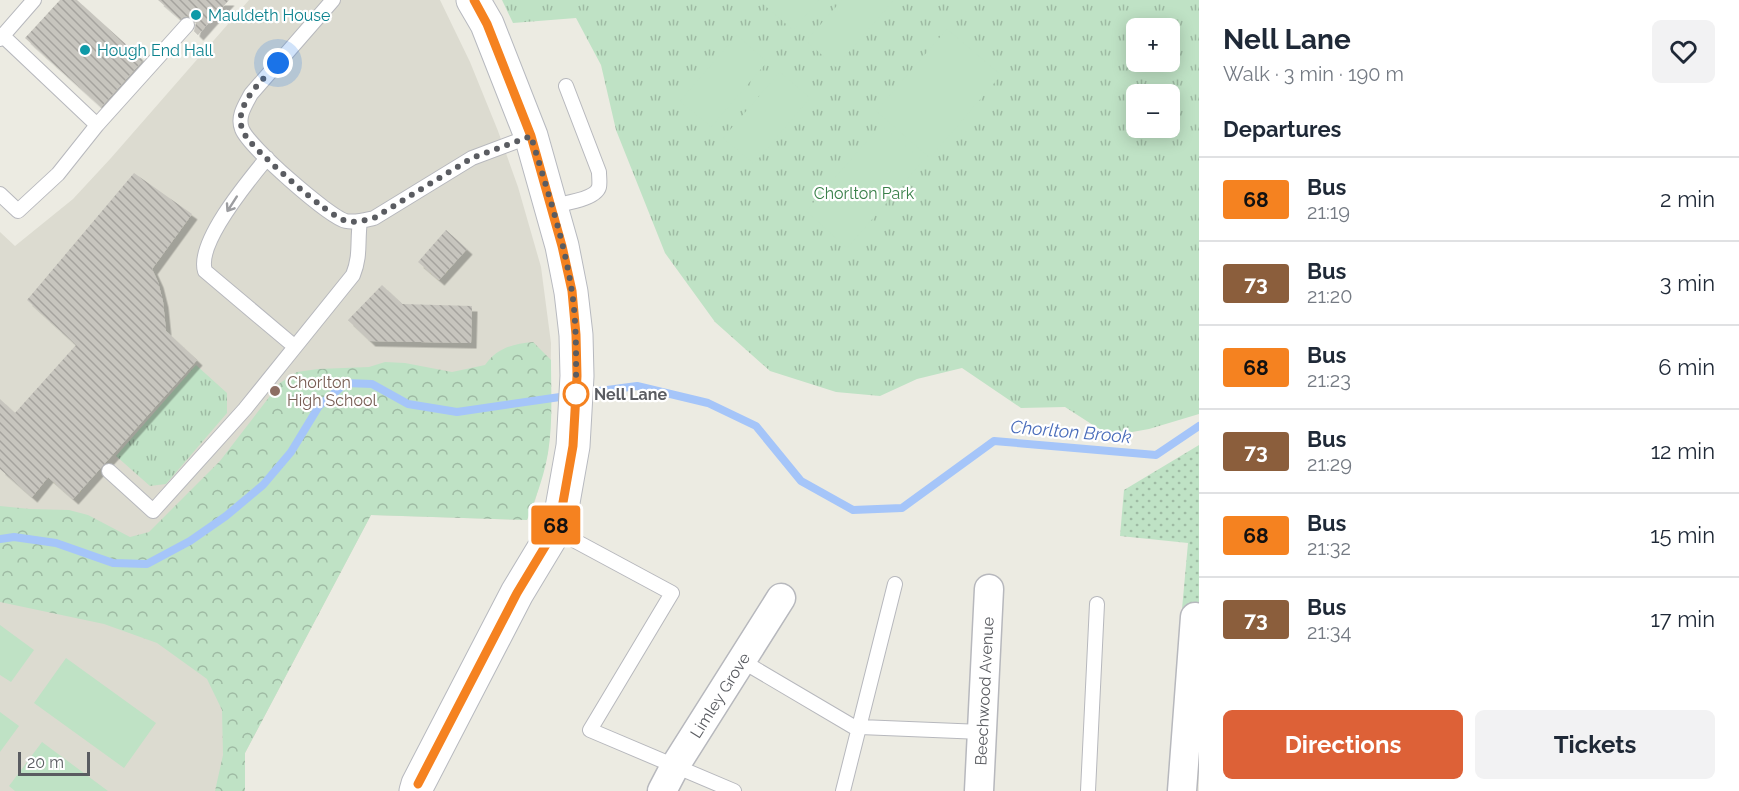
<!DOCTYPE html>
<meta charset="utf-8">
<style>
:root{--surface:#fff;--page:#f2f2f3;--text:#1f2937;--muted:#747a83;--line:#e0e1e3;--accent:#dd6137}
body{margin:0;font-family:Raleway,sans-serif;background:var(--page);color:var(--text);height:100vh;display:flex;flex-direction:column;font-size:22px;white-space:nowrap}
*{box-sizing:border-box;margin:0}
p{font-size:20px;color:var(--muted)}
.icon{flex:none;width:33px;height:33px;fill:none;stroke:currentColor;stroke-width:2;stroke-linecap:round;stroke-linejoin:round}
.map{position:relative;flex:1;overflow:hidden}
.panel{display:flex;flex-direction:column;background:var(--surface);width:540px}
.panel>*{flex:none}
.badge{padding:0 12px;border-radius:4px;font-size:21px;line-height:39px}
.buttons{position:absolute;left:1126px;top:18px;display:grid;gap:12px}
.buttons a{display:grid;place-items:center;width:54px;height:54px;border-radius:9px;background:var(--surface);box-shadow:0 3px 15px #0003;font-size:30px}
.scale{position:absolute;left:18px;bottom:15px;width:72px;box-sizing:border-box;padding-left:6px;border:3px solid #5a5c61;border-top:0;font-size:16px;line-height:21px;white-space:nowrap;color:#5a5c61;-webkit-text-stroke:4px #fff;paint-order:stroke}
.you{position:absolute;width:30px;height:30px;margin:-15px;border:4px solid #fff;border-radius:50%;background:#1a73e8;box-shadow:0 0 0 9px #1a73e833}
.map>.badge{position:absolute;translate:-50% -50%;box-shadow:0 0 0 3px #fff}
h2{padding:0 24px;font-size:22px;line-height:54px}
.round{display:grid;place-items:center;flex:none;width:63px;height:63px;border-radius:9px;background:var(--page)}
.summary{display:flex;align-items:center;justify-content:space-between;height:102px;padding:0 24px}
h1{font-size:28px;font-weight:700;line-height:45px}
.primary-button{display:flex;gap:12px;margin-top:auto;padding:12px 24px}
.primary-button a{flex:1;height:69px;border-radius:9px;background:var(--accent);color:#fff;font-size:24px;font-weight:700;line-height:69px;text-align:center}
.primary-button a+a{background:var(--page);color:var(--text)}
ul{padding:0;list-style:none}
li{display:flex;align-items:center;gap:18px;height:84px;padding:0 24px;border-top:2px solid var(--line)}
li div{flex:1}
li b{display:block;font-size:22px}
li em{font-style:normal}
li .badge{min-width:66px;font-weight:700;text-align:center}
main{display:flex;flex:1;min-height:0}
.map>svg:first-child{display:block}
.education{fill:#dcdbd0}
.grass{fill:url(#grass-dots)}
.forest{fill:url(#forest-crowns)}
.park{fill:url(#park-tufts);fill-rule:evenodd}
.pitch{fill:#bfe2c5}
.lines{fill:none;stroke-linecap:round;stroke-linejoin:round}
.stream{stroke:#a5c5f9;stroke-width:8}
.building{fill:url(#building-back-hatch);filter:url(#shadow)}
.lane-casing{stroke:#b7b8bd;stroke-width:16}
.street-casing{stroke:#b7b8bd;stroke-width:31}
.secondary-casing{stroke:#b7b9bf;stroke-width:35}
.lane{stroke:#fff;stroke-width:14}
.street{stroke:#fff;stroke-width:28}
.secondary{stroke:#fff;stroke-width:33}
.oneway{stroke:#9c9da0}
.line-casing{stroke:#fff;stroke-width:14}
.line{stroke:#f58220;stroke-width:9}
.walk{stroke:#5a5c61;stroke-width:6;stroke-dasharray:0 10.8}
.culture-dot{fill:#0f9aa8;stroke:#fff;stroke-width:2}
.education-dot{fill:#8d6e63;stroke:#fff;stroke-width:2}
.stop-dot{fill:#fff;stroke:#f58220;stroke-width:3}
.labels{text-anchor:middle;stroke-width:4.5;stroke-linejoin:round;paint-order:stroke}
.culture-label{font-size:16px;fill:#0d838f;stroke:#fff;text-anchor:start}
.park-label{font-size:16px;fill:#3a804a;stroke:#fff}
.education-label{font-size:16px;fill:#785e54;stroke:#fff;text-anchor:start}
.stop-label{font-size:16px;font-weight:bold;fill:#5a5c61;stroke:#fff;text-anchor:start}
.street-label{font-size:16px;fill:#5a5c61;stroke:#fff}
.water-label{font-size:18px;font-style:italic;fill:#496cba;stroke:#fff}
</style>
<main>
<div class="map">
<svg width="1199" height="791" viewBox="0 0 1199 791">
<defs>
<pattern id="grass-dots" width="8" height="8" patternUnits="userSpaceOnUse" patternTransform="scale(1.5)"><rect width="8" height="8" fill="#bfe2c5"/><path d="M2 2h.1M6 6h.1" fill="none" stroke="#9ebaa3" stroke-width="1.8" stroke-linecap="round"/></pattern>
<pattern id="forest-crowns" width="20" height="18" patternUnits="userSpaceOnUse" patternTransform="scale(1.5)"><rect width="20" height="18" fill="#bfe2c5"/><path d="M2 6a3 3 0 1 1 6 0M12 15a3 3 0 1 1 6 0" fill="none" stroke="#9ebaa3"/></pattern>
<pattern id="park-tufts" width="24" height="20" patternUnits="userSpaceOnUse" patternTransform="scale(1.5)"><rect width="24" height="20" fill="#bfe2c5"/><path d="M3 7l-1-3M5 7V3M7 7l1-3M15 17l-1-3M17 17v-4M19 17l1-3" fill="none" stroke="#9ebaa3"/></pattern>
<pattern id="building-back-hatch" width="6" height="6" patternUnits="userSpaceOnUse" patternTransform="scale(1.5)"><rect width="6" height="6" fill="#c7c5be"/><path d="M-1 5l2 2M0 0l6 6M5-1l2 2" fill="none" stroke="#a5a39e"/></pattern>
<filter id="shadow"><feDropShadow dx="5.5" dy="5.5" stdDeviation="0" flood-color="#0004"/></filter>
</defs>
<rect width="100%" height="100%" fill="#ecebe2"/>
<!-- education -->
<path class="education" d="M249,0H440L470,62L498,131L518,187L541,267L551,343L550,422L548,452L535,501L527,520L371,515L245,753V791H0V232L15,246L73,199L111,158Z"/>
<!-- grass -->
<path class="grass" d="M1199,445V611L1182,609L1188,543L1120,536L1124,490Z"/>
<!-- forest -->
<path class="forest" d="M533,342L551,360C551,390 553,423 548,453C544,476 536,498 527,520L371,515L245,753V791H215L223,755L222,710L207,679L157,643L104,624L0,602V506L30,509L69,510L88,515L130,537L149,532L220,461L280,383L297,372L318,369L369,367L385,362L405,363L452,372L485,365C497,348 512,344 533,342Z"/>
<!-- park -->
<path class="park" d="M502,0H1199V414L1149,429L1110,436L1065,407L1021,408L962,368L917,379L880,396L836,392L770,371L715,322L665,253L616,130L601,65L576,18L513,23ZM1137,28H1170V62H1137ZM1137,94H1170V128H1137Z
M196,365L227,393V413L166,484L150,486L116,456Z"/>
<!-- pitch -->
<path class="pitch" d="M767,0H819L793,30L763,4Z
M842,0H891L893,1L836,67L806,41Z
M947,29L1001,75L930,158L876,111Z
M737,35L767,62L711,127L680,101Z
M780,72L810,98L754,164L723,138Z
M881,125L923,161L847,248L806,211Z
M0,625L34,650L11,682L0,675Z
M66,658L156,723L124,768L34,703Z
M0,712L19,726L0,752Z
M42,742L108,791H15L9,786Z"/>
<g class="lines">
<!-- stream -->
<path class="stream" d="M585,393L637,386L708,403L756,426L801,481L853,510L902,508L994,441L1156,455L1199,426
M0,539L14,537L56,543L113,563L147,564L190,541L226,516L263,485L291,452L319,406L346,383L372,384L408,404L457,412L567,396"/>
</g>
<!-- building -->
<path class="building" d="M60,0H77L143,60L101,107L25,38Z
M158,0H229L198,35L194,31L196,23L193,18L185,16L180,19Z
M134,173L192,214L152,269L158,282L163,302L166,331L197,360L73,499L48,477L32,497L0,469V399L15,413L76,345L27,300Z
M446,230L467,249L439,280L418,262Z
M382,285L402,304L472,306L471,343L370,341L348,320Z"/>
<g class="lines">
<!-- lane casing -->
<g class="lane-casing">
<path id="lane" d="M333,0L251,94C245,105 237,117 242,129C248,146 329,217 346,221C356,223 365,220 374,218L472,158L531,136
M3,36L97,125
M0,39L34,0
M267,158C249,180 196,243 205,271L294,346
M0,194L18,211L58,174L97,125L187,25
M551,206C562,204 596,199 599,187C600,183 599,177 599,172L566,86
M109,471L153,511L245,409L353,275C361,255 357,242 360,221
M555,530L672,593L590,730L734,791
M742,661L859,730
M860,727L982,732
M843,791L895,584
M1088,791L1097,604"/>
</g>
<!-- street casing -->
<g class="street-casing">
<g id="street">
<path id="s1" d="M662,791L675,766L781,598"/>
<path id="s2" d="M979,791L989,589"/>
<path d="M1182,791L1195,617"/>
</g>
</g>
<!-- secondary casing -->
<g class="secondary-casing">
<path id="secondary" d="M416,791L418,784L517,593L555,530L562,508L573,446L577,376L576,335L571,292L562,246L531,136L487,24L473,0"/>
</g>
<!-- lane -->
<use href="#lane" class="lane"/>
<!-- street -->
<use href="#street" class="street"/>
<!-- secondary -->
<use href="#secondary" class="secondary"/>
</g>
<!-- one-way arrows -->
<defs><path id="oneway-shaft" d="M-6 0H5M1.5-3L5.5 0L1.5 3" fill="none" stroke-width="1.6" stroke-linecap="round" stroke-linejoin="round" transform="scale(1.5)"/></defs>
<use class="oneway" href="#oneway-shaft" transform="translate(232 204) rotate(123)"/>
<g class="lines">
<!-- line casing -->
<g class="line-casing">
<path id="line" d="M418,784L517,593L555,530L562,508L573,446L577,376L576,335L572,291L562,246L531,136L487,24L474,0"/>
</g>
<!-- line -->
<use href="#line" class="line"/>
<!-- walk -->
<path class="walk" d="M278,63C264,79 237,101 241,125C242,129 244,134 247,138C259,154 329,217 346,221C356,223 365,220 374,218L472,158L531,136C546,187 564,239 572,292C577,326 576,360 576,394"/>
</g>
<!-- markers -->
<g class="culture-dot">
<circle cx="196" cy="15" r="6"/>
<circle cx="85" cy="50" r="6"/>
</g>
<circle class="education-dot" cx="275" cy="391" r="6"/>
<circle class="stop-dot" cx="576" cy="394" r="12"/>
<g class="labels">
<!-- culture labels -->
<g class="culture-label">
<text x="208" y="21">Mauldeth House</text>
<text x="97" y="56">Hough End Hall</text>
</g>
<!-- park labels -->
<g class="park-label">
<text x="864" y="199">Chorlton Park</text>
</g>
<!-- education labels -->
<g class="education-label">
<text x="287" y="388">Chorlton<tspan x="287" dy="18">High School</tspan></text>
</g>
<!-- stop labels -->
<g class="stop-label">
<text x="594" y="400">Nell Lane</text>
</g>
<!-- street labels -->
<g class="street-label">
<text dy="6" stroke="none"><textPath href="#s2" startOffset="100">Beechwood Avenue</textPath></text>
<text dy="6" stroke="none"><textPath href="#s1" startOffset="112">Limley Grove</textPath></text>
</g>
<!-- water labels -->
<g class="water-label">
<text transform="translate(1071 432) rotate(5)" y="6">Chorlton Brook</text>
</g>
</g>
</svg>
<div class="buttons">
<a>+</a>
<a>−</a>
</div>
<div class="scale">20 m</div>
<div class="you" style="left:278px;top:63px"></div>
<b class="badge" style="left:556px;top:525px;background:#f58220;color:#111">68</b>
</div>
<section class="panel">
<div class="summary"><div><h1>Nell Lane</h1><p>Walk · 3 min · 190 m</p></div><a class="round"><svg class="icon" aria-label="heart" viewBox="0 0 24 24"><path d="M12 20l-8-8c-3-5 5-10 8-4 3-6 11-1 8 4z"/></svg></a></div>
<h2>Departures</h2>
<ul>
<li><span class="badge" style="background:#f58220;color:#111">68</span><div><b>Bus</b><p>21:19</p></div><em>2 min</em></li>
<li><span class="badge" style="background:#8b5e3c;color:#fff">73</span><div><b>Bus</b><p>21:20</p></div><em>3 min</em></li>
<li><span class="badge" style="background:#f58220;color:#111">68</span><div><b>Bus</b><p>21:23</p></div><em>6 min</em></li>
<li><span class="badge" style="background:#8b5e3c;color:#fff">73</span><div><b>Bus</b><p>21:29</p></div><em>12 min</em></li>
<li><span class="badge" style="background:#f58220;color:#111">68</span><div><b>Bus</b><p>21:32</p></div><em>15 min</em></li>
<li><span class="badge" style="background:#8b5e3c;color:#fff">73</span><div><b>Bus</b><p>21:34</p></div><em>17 min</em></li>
</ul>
<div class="primary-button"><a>Directions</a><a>Tickets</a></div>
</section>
</main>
